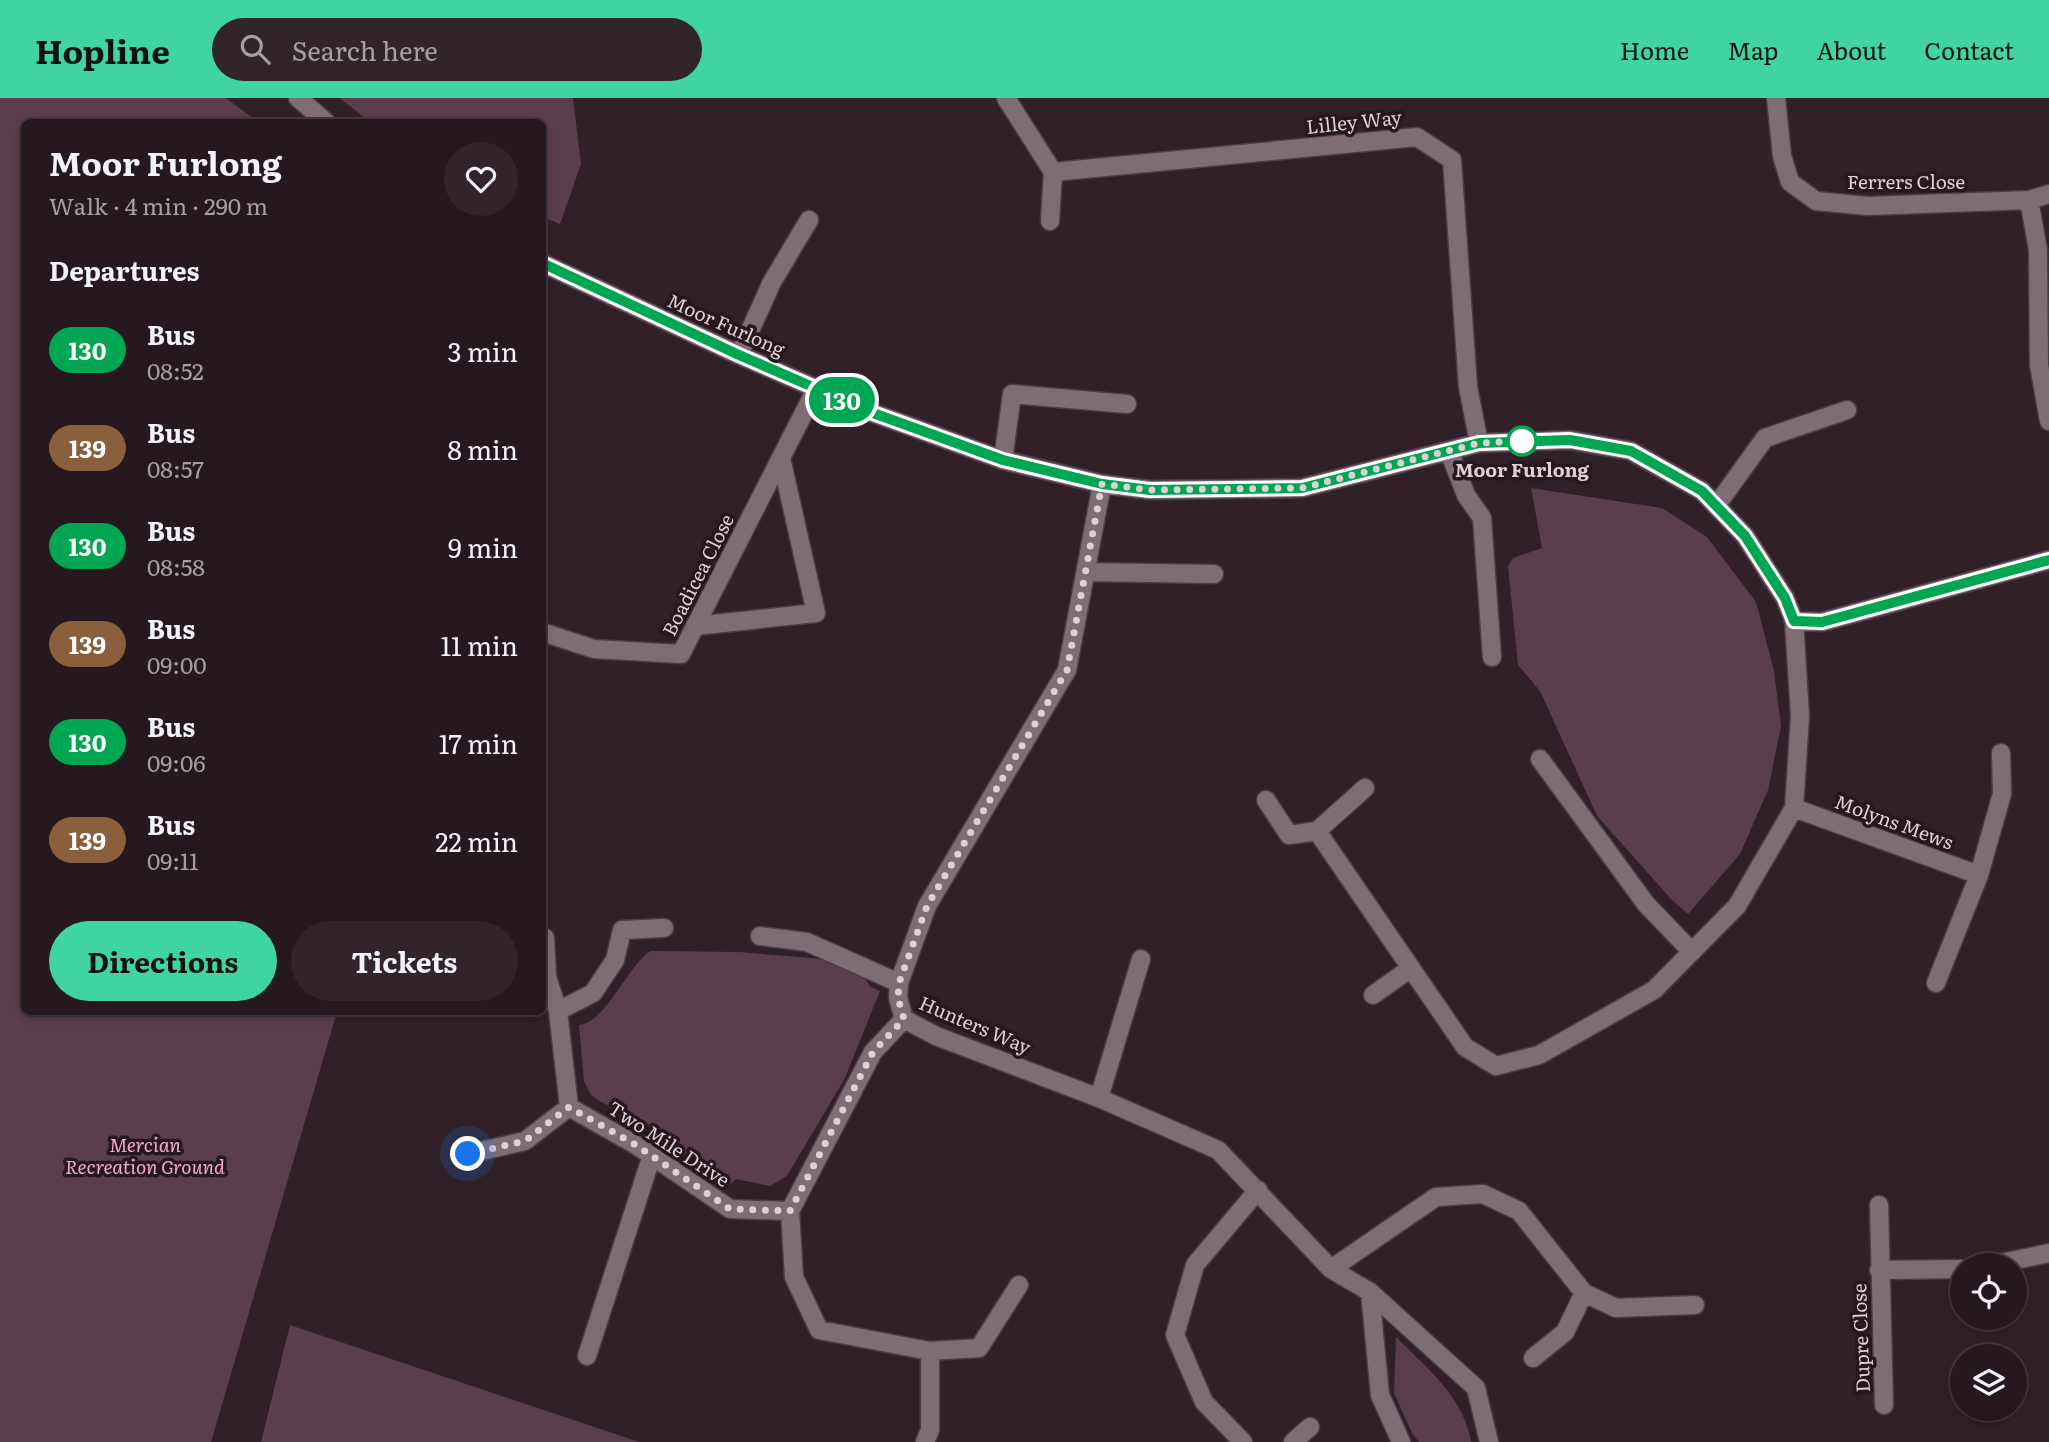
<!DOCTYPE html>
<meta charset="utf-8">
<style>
:root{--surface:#25181e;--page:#31252b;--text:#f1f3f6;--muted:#a3a0a4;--line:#42373c;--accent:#3fd4a2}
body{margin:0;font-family:Literata,serif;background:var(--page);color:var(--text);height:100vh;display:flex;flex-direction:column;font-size:26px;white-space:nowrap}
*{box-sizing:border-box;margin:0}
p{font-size:23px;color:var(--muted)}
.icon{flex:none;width:38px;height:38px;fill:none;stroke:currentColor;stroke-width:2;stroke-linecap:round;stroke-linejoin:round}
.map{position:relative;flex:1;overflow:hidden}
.panel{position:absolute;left:21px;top:21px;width:525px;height:896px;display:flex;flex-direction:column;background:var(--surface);border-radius:10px;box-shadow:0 4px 10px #0003,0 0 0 2px var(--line)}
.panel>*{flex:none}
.badge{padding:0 14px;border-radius:23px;font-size:24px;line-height:46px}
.controls{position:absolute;left:1950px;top:1155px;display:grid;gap:14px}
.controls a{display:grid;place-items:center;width:77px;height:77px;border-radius:50%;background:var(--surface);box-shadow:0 4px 10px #0003,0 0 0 2px var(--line);font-size:35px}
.you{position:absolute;width:35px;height:35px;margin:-18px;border:5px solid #fff;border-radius:50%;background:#1a73e8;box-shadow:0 0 0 10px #1a73e833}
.map>.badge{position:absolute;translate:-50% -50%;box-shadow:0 0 0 4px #fff}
h2{padding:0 28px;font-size:26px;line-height:63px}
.round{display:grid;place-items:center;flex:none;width:74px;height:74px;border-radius:37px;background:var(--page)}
.overview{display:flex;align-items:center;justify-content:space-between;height:119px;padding:0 28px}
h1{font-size:33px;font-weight:700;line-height:52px}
.primary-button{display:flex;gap:14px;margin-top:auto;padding:14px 28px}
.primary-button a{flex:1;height:80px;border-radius:42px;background:var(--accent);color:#111;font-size:28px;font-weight:700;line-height:80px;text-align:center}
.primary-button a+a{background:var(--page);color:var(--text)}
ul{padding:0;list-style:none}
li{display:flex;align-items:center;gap:21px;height:98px;padding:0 28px}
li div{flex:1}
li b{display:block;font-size:26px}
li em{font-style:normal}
li .badge{min-width:77px;font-weight:700;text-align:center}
header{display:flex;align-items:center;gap:42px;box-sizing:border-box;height:98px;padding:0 35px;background:var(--accent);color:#111}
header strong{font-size:33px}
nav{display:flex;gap:38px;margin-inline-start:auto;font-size:24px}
.search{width:490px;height:63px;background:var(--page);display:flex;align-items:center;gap:18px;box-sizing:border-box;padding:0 24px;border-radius:38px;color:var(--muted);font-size:26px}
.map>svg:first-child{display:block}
.green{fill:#5c3d4b}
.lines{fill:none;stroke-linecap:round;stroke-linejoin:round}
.service-casing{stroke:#4b3d44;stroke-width:21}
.minor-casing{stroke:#4b3d44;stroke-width:21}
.service{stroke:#806c74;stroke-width:18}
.minor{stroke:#806c74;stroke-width:18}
.line-casing{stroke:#fff;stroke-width:16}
.line{stroke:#00a651;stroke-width:10}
.walk{stroke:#dcd1d5;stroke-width:7;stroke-dasharray:0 12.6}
.stop-dot{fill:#fff;stroke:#00a651;stroke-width:3.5}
.labels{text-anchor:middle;stroke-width:7;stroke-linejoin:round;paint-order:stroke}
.street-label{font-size:19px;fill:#dcd1d5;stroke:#27171e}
.stop-label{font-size:19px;font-weight:bold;fill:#dcd1d5;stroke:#27171e}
.park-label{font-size:19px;font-style:italic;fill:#f3abcc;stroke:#27171e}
</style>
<header>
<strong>Hopline</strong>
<div class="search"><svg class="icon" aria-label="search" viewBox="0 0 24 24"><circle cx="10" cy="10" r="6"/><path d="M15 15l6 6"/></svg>Search here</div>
<nav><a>Home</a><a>Map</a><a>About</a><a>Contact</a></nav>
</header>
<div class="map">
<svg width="2049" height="1344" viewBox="0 0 2049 1344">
<rect width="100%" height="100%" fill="#312028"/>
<!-- green -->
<path class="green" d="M0,0H226L258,24H24V914H337L211,1344H0Z
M340,0H573L581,66L560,126L543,119L542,24H370Z
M1531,390L1662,410L1707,439L1756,504L1774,573L1781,628L1768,692L1740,756L1688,816L1672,802L1597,718L1540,593L1518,567L1508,468L1513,460L1542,450Z
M651,853L739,854L823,861L852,872L865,881L871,889L880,893L845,980L787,1078L770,1088L736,1081L730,1086L684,1057L648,1026L601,1004L591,997L584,983L579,927C607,924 628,866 651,853Z
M290,1227L639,1344H261Z
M1396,1239C1426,1269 1464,1299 1471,1344H1419L1412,1335L1394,1295Z"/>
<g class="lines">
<!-- service casing -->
<g class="service-casing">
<path id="service" d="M1003,362L1012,296L1127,306
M1716,408L1765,340L1847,312
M695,528L816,515L781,360
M1293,1344L1310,1329"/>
</g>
<!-- minor casing -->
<g class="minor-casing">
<path id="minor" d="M298,0L326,24
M1006,0L1053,74L1050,123
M1776,0L1782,58L1790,84L1816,103L1868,108L2029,102L2049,96
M1053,74L1417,39L1452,62L1468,289L1479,345
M2029,102L2038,152L2039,267L2049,323
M542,165L739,257L873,315L1003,362L1102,386L1150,392L1302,390L1479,345L1570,342L1631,353L1702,393L1745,438L1785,500L1794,523L1822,524L2049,462
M739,257L772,184L809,122
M1449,353L1466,397L1482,420L1492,559
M1102,386L1067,572L927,808L899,885L898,900L904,921L936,938L1099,1000L1218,1052L1331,1171L1370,1194L1476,1290L1489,1344
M1087,474L1214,476
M542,534L594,551L681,556L816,291
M1540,661L1646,806L1692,854
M1266,702L1289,737L1317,733L1365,690
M1794,710L1979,777
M1317,733L1465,949L1496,968L1539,957L1654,892L1737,808L1794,710L1800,618L1794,523
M760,838L807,844L899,885
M542,840H545L547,879L558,913L569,1009L636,1047L730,1111L790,1113
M1936,885L1979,777L2002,696L2001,655
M1373,897L1411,870
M558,913L593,895L615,862L622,832L664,830
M904,921L873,954L790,1113L794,1179L819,1232L930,1253L979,1250L1019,1187
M1099,1000L1141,861
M468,1056L525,1043L569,1009
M1879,1107L1884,1307
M1991,1167L2049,1155
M1331,1171L1436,1099L1483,1096L1519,1113L1584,1195L1616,1210L1695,1207
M1879,1172L1962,1171
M1370,1194L1380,1297L1401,1344
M587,1258L652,1057
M1533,1260L1565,1234L1584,1195
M925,1344L930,1332V1253
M1243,1344L1204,1304L1175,1237L1195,1167L1258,1092"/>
</g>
<!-- service -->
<use href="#service" class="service"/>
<!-- minor -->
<use href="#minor" class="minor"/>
</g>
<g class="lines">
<!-- line casing -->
<g class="line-casing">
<path id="line" d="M542,165L739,257L873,315L1003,362L1102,386L1150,392L1302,390L1479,345L1570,342L1631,353L1702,393L1745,438L1785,500L1794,523L1822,524L2049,462"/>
</g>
<!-- line -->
<use href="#line" class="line"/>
<!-- walk -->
<path class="walk" d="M468,1056L525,1043L569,1009L636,1047L730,1111L790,1113L873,954L904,921L898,900L899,885L927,808L1067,572L1102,386L1150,392L1302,390L1479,345L1524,343H1522"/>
</g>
<!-- markers -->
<circle class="stop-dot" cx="1522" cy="343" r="14"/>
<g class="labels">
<!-- street labels -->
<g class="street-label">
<text transform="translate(1354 24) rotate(-6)" y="7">Lilley Way</text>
<text x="1906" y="91">Ferrers Close</text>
<text transform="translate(726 227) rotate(24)" y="7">Moor Furlong</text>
<text transform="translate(698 477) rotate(-63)" y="7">Boadicea Close</text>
<text transform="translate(1894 724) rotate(20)" y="7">Molyns Mews</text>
<text transform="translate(975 927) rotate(23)" y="7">Hunters Way</text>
<text transform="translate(669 1046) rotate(33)" y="7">Two Mile Drive</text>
<text transform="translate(1861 1240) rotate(-92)" y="7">Dupre Close</text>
</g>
<!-- stop labels -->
<g class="stop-label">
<text x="1522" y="379">Moor Furlong</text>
</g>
<!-- park labels -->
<g class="park-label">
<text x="145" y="1054">Mercian<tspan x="145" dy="22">Recreation Ground</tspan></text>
</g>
</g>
</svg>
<div class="controls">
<a><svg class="icon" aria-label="locate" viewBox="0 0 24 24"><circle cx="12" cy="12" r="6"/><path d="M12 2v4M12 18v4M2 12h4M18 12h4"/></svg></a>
<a><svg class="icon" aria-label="layers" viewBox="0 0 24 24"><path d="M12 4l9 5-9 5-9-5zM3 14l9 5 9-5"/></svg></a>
</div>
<div class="you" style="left:468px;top:1056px"></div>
<b class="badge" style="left:842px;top:302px;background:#00a651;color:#fff">130</b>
<section class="panel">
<div class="overview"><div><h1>Moor Furlong</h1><p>Walk · 4 min · 290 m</p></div><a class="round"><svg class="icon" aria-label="heart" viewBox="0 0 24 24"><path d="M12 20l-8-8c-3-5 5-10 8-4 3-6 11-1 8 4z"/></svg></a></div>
<h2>Departures</h2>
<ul>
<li><span class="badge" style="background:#00a651;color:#fff">130</span><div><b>Bus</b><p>08:52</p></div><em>3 min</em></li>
<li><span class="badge" style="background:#8b5e3c;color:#fff">139</span><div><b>Bus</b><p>08:57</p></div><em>8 min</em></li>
<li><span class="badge" style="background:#00a651;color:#fff">130</span><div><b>Bus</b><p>08:58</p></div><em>9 min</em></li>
<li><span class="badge" style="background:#8b5e3c;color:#fff">139</span><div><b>Bus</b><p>09:00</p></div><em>11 min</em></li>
<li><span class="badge" style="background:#00a651;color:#fff">130</span><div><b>Bus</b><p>09:06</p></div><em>17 min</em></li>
<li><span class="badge" style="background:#8b5e3c;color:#fff">139</span><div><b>Bus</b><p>09:11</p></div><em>22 min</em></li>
</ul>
<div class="primary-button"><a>Directions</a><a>Tickets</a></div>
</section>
</div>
